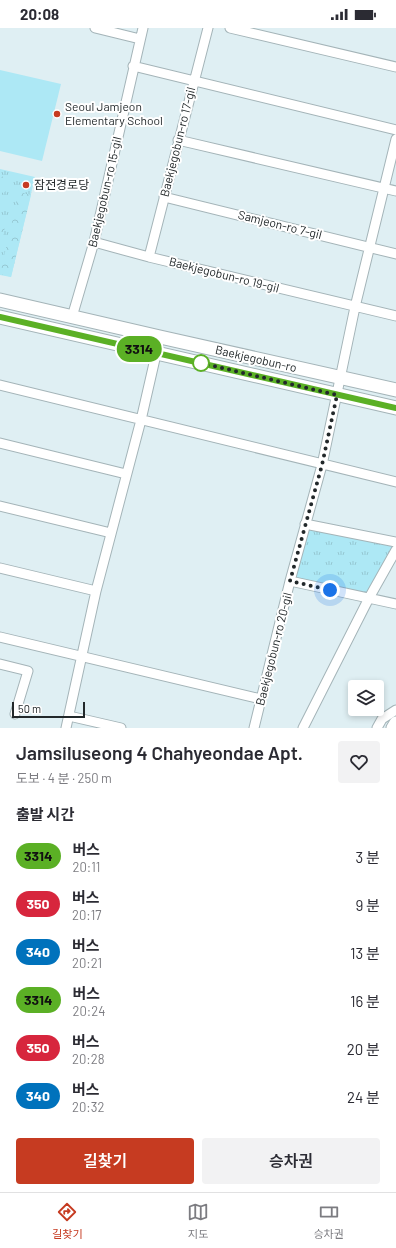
<!DOCTYPE html>
<html lang="ko">
<meta charset="utf-8">
<style>
:root{--surface:#fff;--page:#f2f2f3;--text:#2b2b33;--muted:#7c7c81;--line:#e1e1e2;--accent:#c63b21}
body{margin:0;font-family:Barlow,"Noto Sans KR",sans-serif;background:var(--page);color:var(--text);height:100vh;display:flex;flex-direction:column;font-size:15px;white-space:nowrap}
*{box-sizing:border-box;margin:0}
p{font-size:13px;color:var(--muted)}
.icon{flex:none;width:22px;height:22px;fill:none;stroke:currentColor;stroke-width:2;stroke-linecap:round;stroke-linejoin:round}
.map{position:relative;height:700px;overflow:hidden}
.side{display:flex;flex-direction:column;background:var(--surface);flex:1}
.side>*{flex:none}
.badge{padding:0 8px;border-radius:13px;font-size:14px;line-height:26px}
.controls{position:absolute;left:348px;top:652px;display:grid;gap:8px}
.controls a{display:grid;place-items:center;width:36px;height:36px;border-radius:4px;background:var(--surface);box-shadow:0 2px 6px #0003;font-size:20px}
.scale{position:absolute;left:12px;bottom:10px;width:73px;box-sizing:border-box;padding-left:4px;border:2px solid #22282a;border-top:0;font-size:11px;line-height:14px;white-space:nowrap;color:#22282a;-webkit-text-stroke:3px #fff;paint-order:stroke}
.you{position:absolute;width:20px;height:20px;margin:-10px;border:3px solid #fff;border-radius:50%;background:#1a73e8;box-shadow:0 0 0 6px #1a73e833}
.map>.badge{position:absolute;translate:-50% -50%;box-shadow:0 0 0 2px #fff}
h2{padding:0 16px;font-size:15px;line-height:36px}
.round{display:grid;place-items:center;flex:none;width:42px;height:42px;border-radius:4px;background:var(--page)}
.summary{display:flex;align-items:center;justify-content:space-between;height:68px;padding:0 16px}
h1{font-size:19px;font-weight:600;line-height:30px}
.cta{display:flex;gap:8px;margin-top:auto;padding:8px 16px}
.cta a{flex:1;height:46px;border-radius:4px;background:var(--accent);color:#fff;font-size:16px;font-weight:600;line-height:46px;text-align:center}
.cta a+a{background:var(--page);color:var(--text)}
ul{padding:0;list-style:none}
li{display:flex;align-items:center;gap:12px;height:48px;padding:0 16px}
li div{flex:1}
li b{display:block;font-size:15px}
li em{font-style:normal}
li .badge{min-width:44px;font-weight:700;text-align:center}
.status{display:flex;justify-content:space-between;align-items:center;height:28px;padding:0 20px;background:var(--surface);direction:ltr}
.status svg{height:11px;fill:currentColor}
.tabs{display:flex;justify-content:space-around;align-items:center;height:56px;border-top:1px solid var(--line);background:var(--surface);font-size:11px;color:var(--muted)}
.tabs a{display:grid;justify-items:center;gap:2px}
.tabs .on{color:var(--accent)}
.map>svg:first-child{display:block}
.grass{fill:url(#grass-tufts)}
.forest{fill:url(#forest-crowns)}
.pitch{fill:#ade8f5}
.lines{fill:none;stroke-linecap:round;stroke-linejoin:round}
.minor-casing{stroke:#a4b4b8;stroke-width:11}
.secondary-casing{stroke:#a4b4b8;stroke-width:15}
.minor{stroke:#fff;stroke-width:9}
.secondary{stroke:#fff;stroke-width:13}
.line-casing{stroke:#fff;stroke-width:9}
.line{stroke:#5bb025;stroke-width:6}
.walk{stroke:#22282a;stroke-width:4;stroke-dasharray:0 7.2}
.poi-dot{fill:#c63b21;stroke:#fff;stroke-width:1.5}
.stop-dot{fill:#fff;stroke:#5bb025;stroke-width:2}
.labels{text-anchor:middle;stroke-width:4;stroke-linejoin:round;paint-order:stroke}
.poi-label{font-size:12px;fill:#22282a;stroke:#fff;text-anchor:start}
.street-label{font-size:12px;fill:#22282a;stroke:#fff}
</style>
<div class="status"><b>20:08</b><svg viewBox="0 0 49 12"><path d="M0 12V9h3v3zM5 12V6h3v6zM10 12V3h3v9zM15 12V0h3v12zM26 1h20v11H26zM47 4h2v5h-2z"/></svg></div>
<div class="map">
<svg width="396" height="700" viewBox="0 0 396 700">
<defs>
<pattern id="grass-tufts" width="24" height="20" patternUnits="userSpaceOnUse"><rect width="24" height="20" fill="#ade8f5"/><path d="M3 7l-1-3M5 7V3M7 7l1-3M15 17l-1-3M17 17v-4M19 17l1-3" fill="none" stroke="#95c7d2"/></pattern>
<pattern id="forest-crowns" width="20" height="18" patternUnits="userSpaceOnUse"><rect width="20" height="18" fill="#ade8f5"/><path d="M2 6a3 3 0 1 1 6 0M12 15a3 3 0 1 1 6 0" fill="none" stroke="#95c7d2"/></pattern>
</defs>
<rect width="100%" height="100%" fill="#dfeff3"/>
<!-- grass -->
<path class="grass" d="M0,141L35,149L11,249L0,247Z
M305,496L396,514L369,570L290,553Z"/>
<!-- forest -->
<path class="forest" d="M0,148L4,149L9,156L5,164L1,165Z
M19,164L31,167L11,249L0,246Z
M0,198L5,199L0,222Z"/>
<!-- pitch -->
<path class="pitch" d="M0,42L61,56L42,133L0,123Z"/>
<g class="lines">
<!-- minor casing -->
<g class="minor-casing">
<path id="minor" d="M95,0L140,11
M230,0L396,39
M133,38L396,102
M178,112L396,163
M164,169L396,226
M94,214L149,229L396,288
M149,229L208,0
M72,289L94,214L143,0
M0,357L396,454
M0,415L126,446
M0,478L111,505
M305,496L396,514
M0,540L96,563
M290,553L396,576
M0,609L261,671
M0,636L28,643L15,686
M69,688L121,700
M66,700L96,563L141,392L160,309
M254,700L290,553L322,437L355,279L396,111
M303,700L369,570L396,522
M377,700L382,691L396,682"/>
</g>
<!-- secondary casing -->
<g class="secondary-casing">
<path id="secondary" d="M0,272L160,309L396,362
M0,289L396,380
M393,700L396,695"/>
</g>
<!-- minor -->
<use href="#minor" class="minor"/>
<!-- secondary -->
<use href="#secondary" class="secondary"/>
</g>
<g class="lines">
<!-- line casing -->
<g class="line-casing">
<path id="line" d="M0,289L396,380"/>
</g>
<!-- line -->
<use href="#line" class="line"/>
<!-- walk -->
<path class="walk" d="M201,335L337,367L322,437L290,553L330,562"/>
</g>
<!-- markers -->
<g class="poi-dot">
<circle cx="57" cy="86" r="4"/>
<circle cx="26" cy="157" r="4"/>
</g>
<circle class="stop-dot" cx="201" cy="335" r="8"/>
<g class="labels">
<!-- poi labels -->
<g class="poi-label">
<text x="65" y="83">Seoul Jamjeon<tspan x="65" dy="14">Elementary School</tspan></text>
<text x="34" y="161">잠전경로당</text>
</g>
<!-- street labels -->
<g class="street-label">
<text transform="translate(178 114) rotate(-76)" y="4">Baekjegobun-ro 17-gil</text>
<text transform="translate(105 164) rotate(-77)" y="4">Baekjegobun-ro 15-gil</text>
<text transform="translate(280 197) rotate(14)" y="4">Samjeon-ro 7-gil</text>
<text transform="translate(224 247) rotate(14)" y="4">Baekjegobun-ro 19-gil</text>
<text transform="translate(256 331) rotate(13)" y="4">Baekjegobun-ro</text>
<text transform="translate(274 621) rotate(-76)" y="4">Baekjegobun-ro 20-gil</text>
</g>
</g>
</svg>
<div class="controls">
<a><svg class="icon" aria-label="layers" viewBox="0 0 24 24"><path d="M12 4l9 5-9 5-9-5zM3 14l9 5 9-5"/></svg></a>
</div>
<div class="scale">50 m</div>
<div class="you" style="left:330px;top:562px"></div>
<b class="badge" style="left:139px;top:321px;background:#5bb025;color:#111">3314</b>
</div>
<section class="side">
<div class="summary"><div><h1>Jamsiluseong 4 Chahyeondae Apt.</h1><p>도보 · 4 분 · 250 m</p></div><a class="round"><svg class="icon" aria-label="heart" viewBox="0 0 24 24"><path d="M12 20l-8-8c-3-5 5-10 8-4 3-6 11-1 8 4z"/></svg></a></div>
<h2>출발 시간</h2>
<ul>
<li><span class="badge" style="background:#5bb025;color:#111">3314</span><div><b>버스</b><p>20:11</p></div><em>3 분</em></li>
<li><span class="badge" style="background:#d7263d;color:#fff">350</span><div><b>버스</b><p>20:17</p></div><em>9 분</em></li>
<li><span class="badge" style="background:#0072bc;color:#fff">340</span><div><b>버스</b><p>20:21</p></div><em>13 분</em></li>
<li><span class="badge" style="background:#5bb025;color:#111">3314</span><div><b>버스</b><p>20:24</p></div><em>16 분</em></li>
<li><span class="badge" style="background:#d7263d;color:#fff">350</span><div><b>버스</b><p>20:28</p></div><em>20 분</em></li>
<li><span class="badge" style="background:#0072bc;color:#fff">340</span><div><b>버스</b><p>20:32</p></div><em>24 분</em></li>
</ul>
<div class="cta"><a>길찾기</a><a>승차권</a></div>
</section>
<nav class="tabs">
<a class="on"><svg class="icon" aria-label="directions" viewBox="0 0 24 24"><path d="M12 3l9 9-9 9-9-9zM9 14v-3h6M13 9l2 2-2 2"/></svg>길찾기</a>
<a><svg class="icon" aria-label="map" viewBox="0 0 24 24"><path d="M3 6l6-2 6 2 6-2v14l-6 2-6-2-6 2zM9 4v14M15 6v14"/></svg>지도</a>
<a><svg class="icon" aria-label="tickets" viewBox="0 0 24 24"><path d="M3 7h18v10H3zM15 7v10"/></svg>승차권</a>
</nav>
